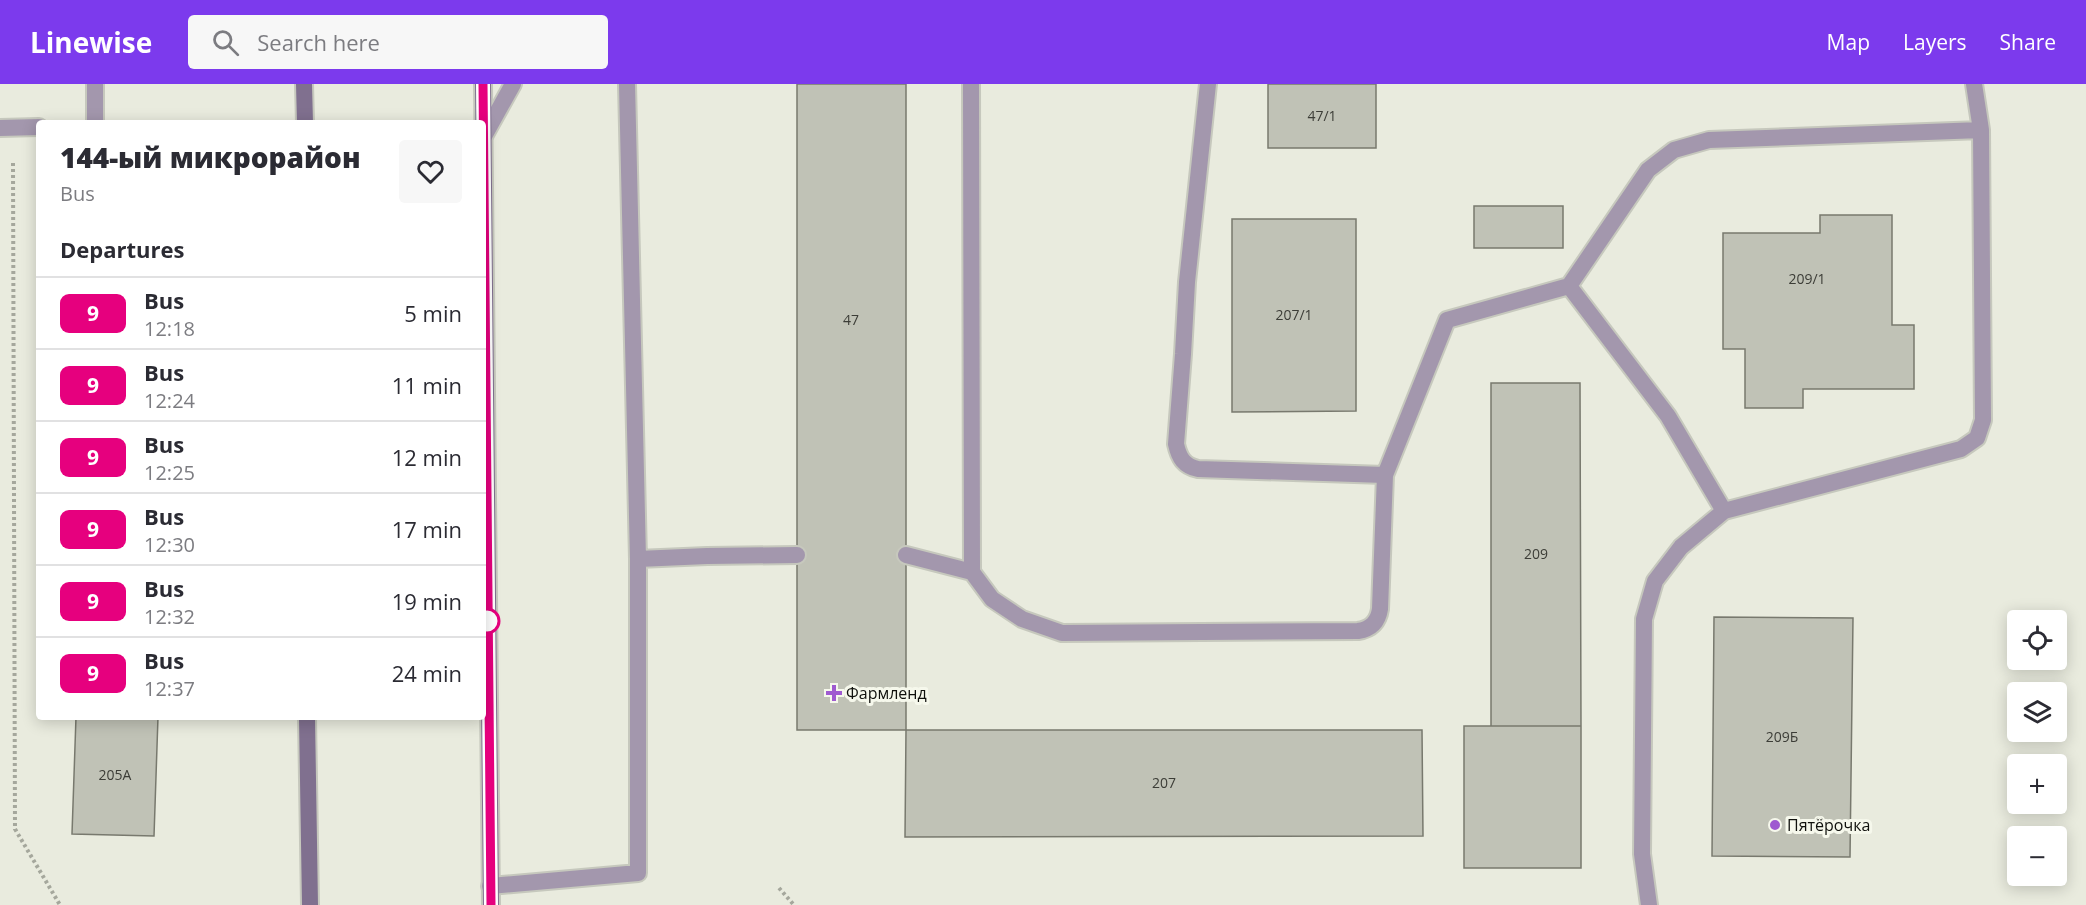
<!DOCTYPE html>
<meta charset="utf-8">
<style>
:root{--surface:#fff;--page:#f7f7f7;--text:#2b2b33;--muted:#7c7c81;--line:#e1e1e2;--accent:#7c3aed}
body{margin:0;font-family:"Open Sans",sans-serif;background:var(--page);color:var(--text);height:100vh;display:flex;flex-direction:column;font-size:22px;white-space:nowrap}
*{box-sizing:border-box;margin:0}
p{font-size:20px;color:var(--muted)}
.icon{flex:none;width:33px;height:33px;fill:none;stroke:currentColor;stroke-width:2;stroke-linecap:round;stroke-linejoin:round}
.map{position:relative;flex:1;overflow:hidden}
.drawer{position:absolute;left:36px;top:36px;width:450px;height:600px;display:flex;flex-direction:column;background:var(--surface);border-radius:6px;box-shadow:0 3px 15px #0003}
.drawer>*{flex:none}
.badge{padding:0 12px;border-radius:9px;font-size:21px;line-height:39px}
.tools{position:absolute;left:2007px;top:526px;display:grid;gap:12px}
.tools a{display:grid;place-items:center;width:60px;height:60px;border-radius:6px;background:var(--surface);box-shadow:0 3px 15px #0003;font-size:30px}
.map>.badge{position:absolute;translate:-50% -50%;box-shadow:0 0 0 3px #fff}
h2{padding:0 24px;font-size:22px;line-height:54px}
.round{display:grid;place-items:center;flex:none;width:63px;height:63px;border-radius:6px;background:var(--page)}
.head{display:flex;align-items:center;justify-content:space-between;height:102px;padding:0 24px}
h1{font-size:28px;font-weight:800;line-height:45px}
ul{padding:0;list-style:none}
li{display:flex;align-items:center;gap:18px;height:72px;padding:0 24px;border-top:2px solid var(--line)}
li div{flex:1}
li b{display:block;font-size:22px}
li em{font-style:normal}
li .badge{min-width:66px;font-weight:700;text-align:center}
header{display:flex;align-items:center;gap:36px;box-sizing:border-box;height:84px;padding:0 30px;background:var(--accent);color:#fff}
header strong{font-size:28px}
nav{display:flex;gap:33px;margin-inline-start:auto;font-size:21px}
.search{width:420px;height:54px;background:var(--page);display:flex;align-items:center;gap:15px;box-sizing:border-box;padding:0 21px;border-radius:6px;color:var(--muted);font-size:22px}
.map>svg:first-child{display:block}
.building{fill:#c0c2b6;stroke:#78796e;stroke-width:1.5}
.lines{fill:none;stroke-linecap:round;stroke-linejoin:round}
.service-casing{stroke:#c6c8bd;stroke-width:20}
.secondary-casing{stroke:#c6c8bd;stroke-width:20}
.path{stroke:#a5a79c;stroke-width:4;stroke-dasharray:3 3;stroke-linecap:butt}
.service{stroke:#a397ad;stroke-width:16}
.secondary{stroke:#80708f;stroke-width:16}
.line-casing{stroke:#fff;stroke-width:14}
.line{stroke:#e6007e;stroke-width:9}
.stop-dot{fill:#fff;stroke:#e6007e;stroke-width:3}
.poi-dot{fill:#9f5ad0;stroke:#f6f8ec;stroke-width:2}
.labels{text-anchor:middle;stroke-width:6;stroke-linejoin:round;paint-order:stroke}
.number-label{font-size:14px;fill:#3c3d37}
.poi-label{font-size:16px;fill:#10110d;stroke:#f6f8ec;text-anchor:start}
</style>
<header>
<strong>Linewise</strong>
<div class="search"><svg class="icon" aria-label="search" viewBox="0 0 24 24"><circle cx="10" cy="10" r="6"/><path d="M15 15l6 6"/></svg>Search here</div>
<nav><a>Map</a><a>Layers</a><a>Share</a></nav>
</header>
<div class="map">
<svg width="2086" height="821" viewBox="0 0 2086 821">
<rect width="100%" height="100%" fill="#e9ebde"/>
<!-- building -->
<path class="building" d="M797,0H906V646H797Z
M1268,0H1376V64H1268Z
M1474,122H1563V164H1474Z
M1820,131H1892V241H1914V305H1803V324H1745V265H1723V149H1820Z
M1232,135H1356V327L1232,328Z
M1491,299H1580L1581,642H1491Z
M1714,533L1853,534L1850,773L1712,772Z
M76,633H158L154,752L72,750Z
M1464,642H1581V784H1464Z
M906,646H1422L1423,752L905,753Z"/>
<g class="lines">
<!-- service casing -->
<g class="service-casing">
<path id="service" d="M627,0L638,475L707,472L797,471
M971,0L972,488L992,515L1022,535L1062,549L1358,547C1371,545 1378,538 1380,525L1385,391L1447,236L1569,202
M1208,0L1187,198L1183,270L1176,360C1179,374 1184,382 1198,385L1385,391
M1974,0L1981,46
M95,39V0
M0,44L39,43
M483,54L513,0
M906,471L972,488
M490,802L638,789V475
M1649,821L1642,770L1644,535L1655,497L1681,463L1724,427L1668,332L1569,202L1648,86L1674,66L1709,56L1981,46L1983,336L1977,354L1961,365L1724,427"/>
</g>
<!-- secondary casing -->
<g class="secondary-casing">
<path id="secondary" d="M304,0L305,39
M483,0L491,821
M307,633L310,821"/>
</g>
<!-- path -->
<path class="path" d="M13,79L15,745L60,821
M779,804L794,821"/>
<!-- service -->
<use href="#service" class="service"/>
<!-- secondary -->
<use href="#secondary" class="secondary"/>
</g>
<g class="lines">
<!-- line casing -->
<g class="line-casing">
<path id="line" d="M483,0L491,821"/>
</g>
<!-- line -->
<use href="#line" class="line"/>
</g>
<!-- markers -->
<circle class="stop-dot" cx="487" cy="537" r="12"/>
<g class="poi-dot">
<path d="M831 600h6v6h6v6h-6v6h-6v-6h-6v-6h6z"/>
<circle cx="1775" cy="741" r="6"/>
</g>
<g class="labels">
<!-- number labels -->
<g class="number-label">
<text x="1322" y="37">47/1</text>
<text x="1807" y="200">209/1</text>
<text x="1294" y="236">207/1</text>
<text x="851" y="241">47</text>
<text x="1536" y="475">209</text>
<text x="1782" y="658">209Б</text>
<text x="115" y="696">205А</text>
<text x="1164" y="704">207</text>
</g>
<!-- poi labels -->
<g class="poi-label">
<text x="846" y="615">Фармленд</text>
<text x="1787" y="747">Пятёрочка</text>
</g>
</g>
</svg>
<div class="tools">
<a><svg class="icon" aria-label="locate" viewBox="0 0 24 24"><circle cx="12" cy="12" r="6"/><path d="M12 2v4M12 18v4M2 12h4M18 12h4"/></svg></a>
<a><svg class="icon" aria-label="layers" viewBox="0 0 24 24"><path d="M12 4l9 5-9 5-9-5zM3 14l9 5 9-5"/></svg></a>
<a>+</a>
<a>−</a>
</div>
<section class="drawer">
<div class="head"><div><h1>144-ый микрорайон</h1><p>Bus</p></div><a class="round"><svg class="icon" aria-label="heart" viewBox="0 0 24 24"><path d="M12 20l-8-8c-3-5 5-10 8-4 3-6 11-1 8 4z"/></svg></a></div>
<h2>Departures</h2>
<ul>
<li><span class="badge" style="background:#e6007e;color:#fff">9</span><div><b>Bus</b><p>12:18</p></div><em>5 min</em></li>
<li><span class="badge" style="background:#e6007e;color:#fff">9</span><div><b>Bus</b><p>12:24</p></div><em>11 min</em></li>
<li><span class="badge" style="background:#e6007e;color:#fff">9</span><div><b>Bus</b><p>12:25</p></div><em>12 min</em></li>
<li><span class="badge" style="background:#e6007e;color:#fff">9</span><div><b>Bus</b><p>12:30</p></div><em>17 min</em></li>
<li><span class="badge" style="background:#e6007e;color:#fff">9</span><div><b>Bus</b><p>12:32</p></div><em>19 min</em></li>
<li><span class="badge" style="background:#e6007e;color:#fff">9</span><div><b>Bus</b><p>12:37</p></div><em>24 min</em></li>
</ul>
</section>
</div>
